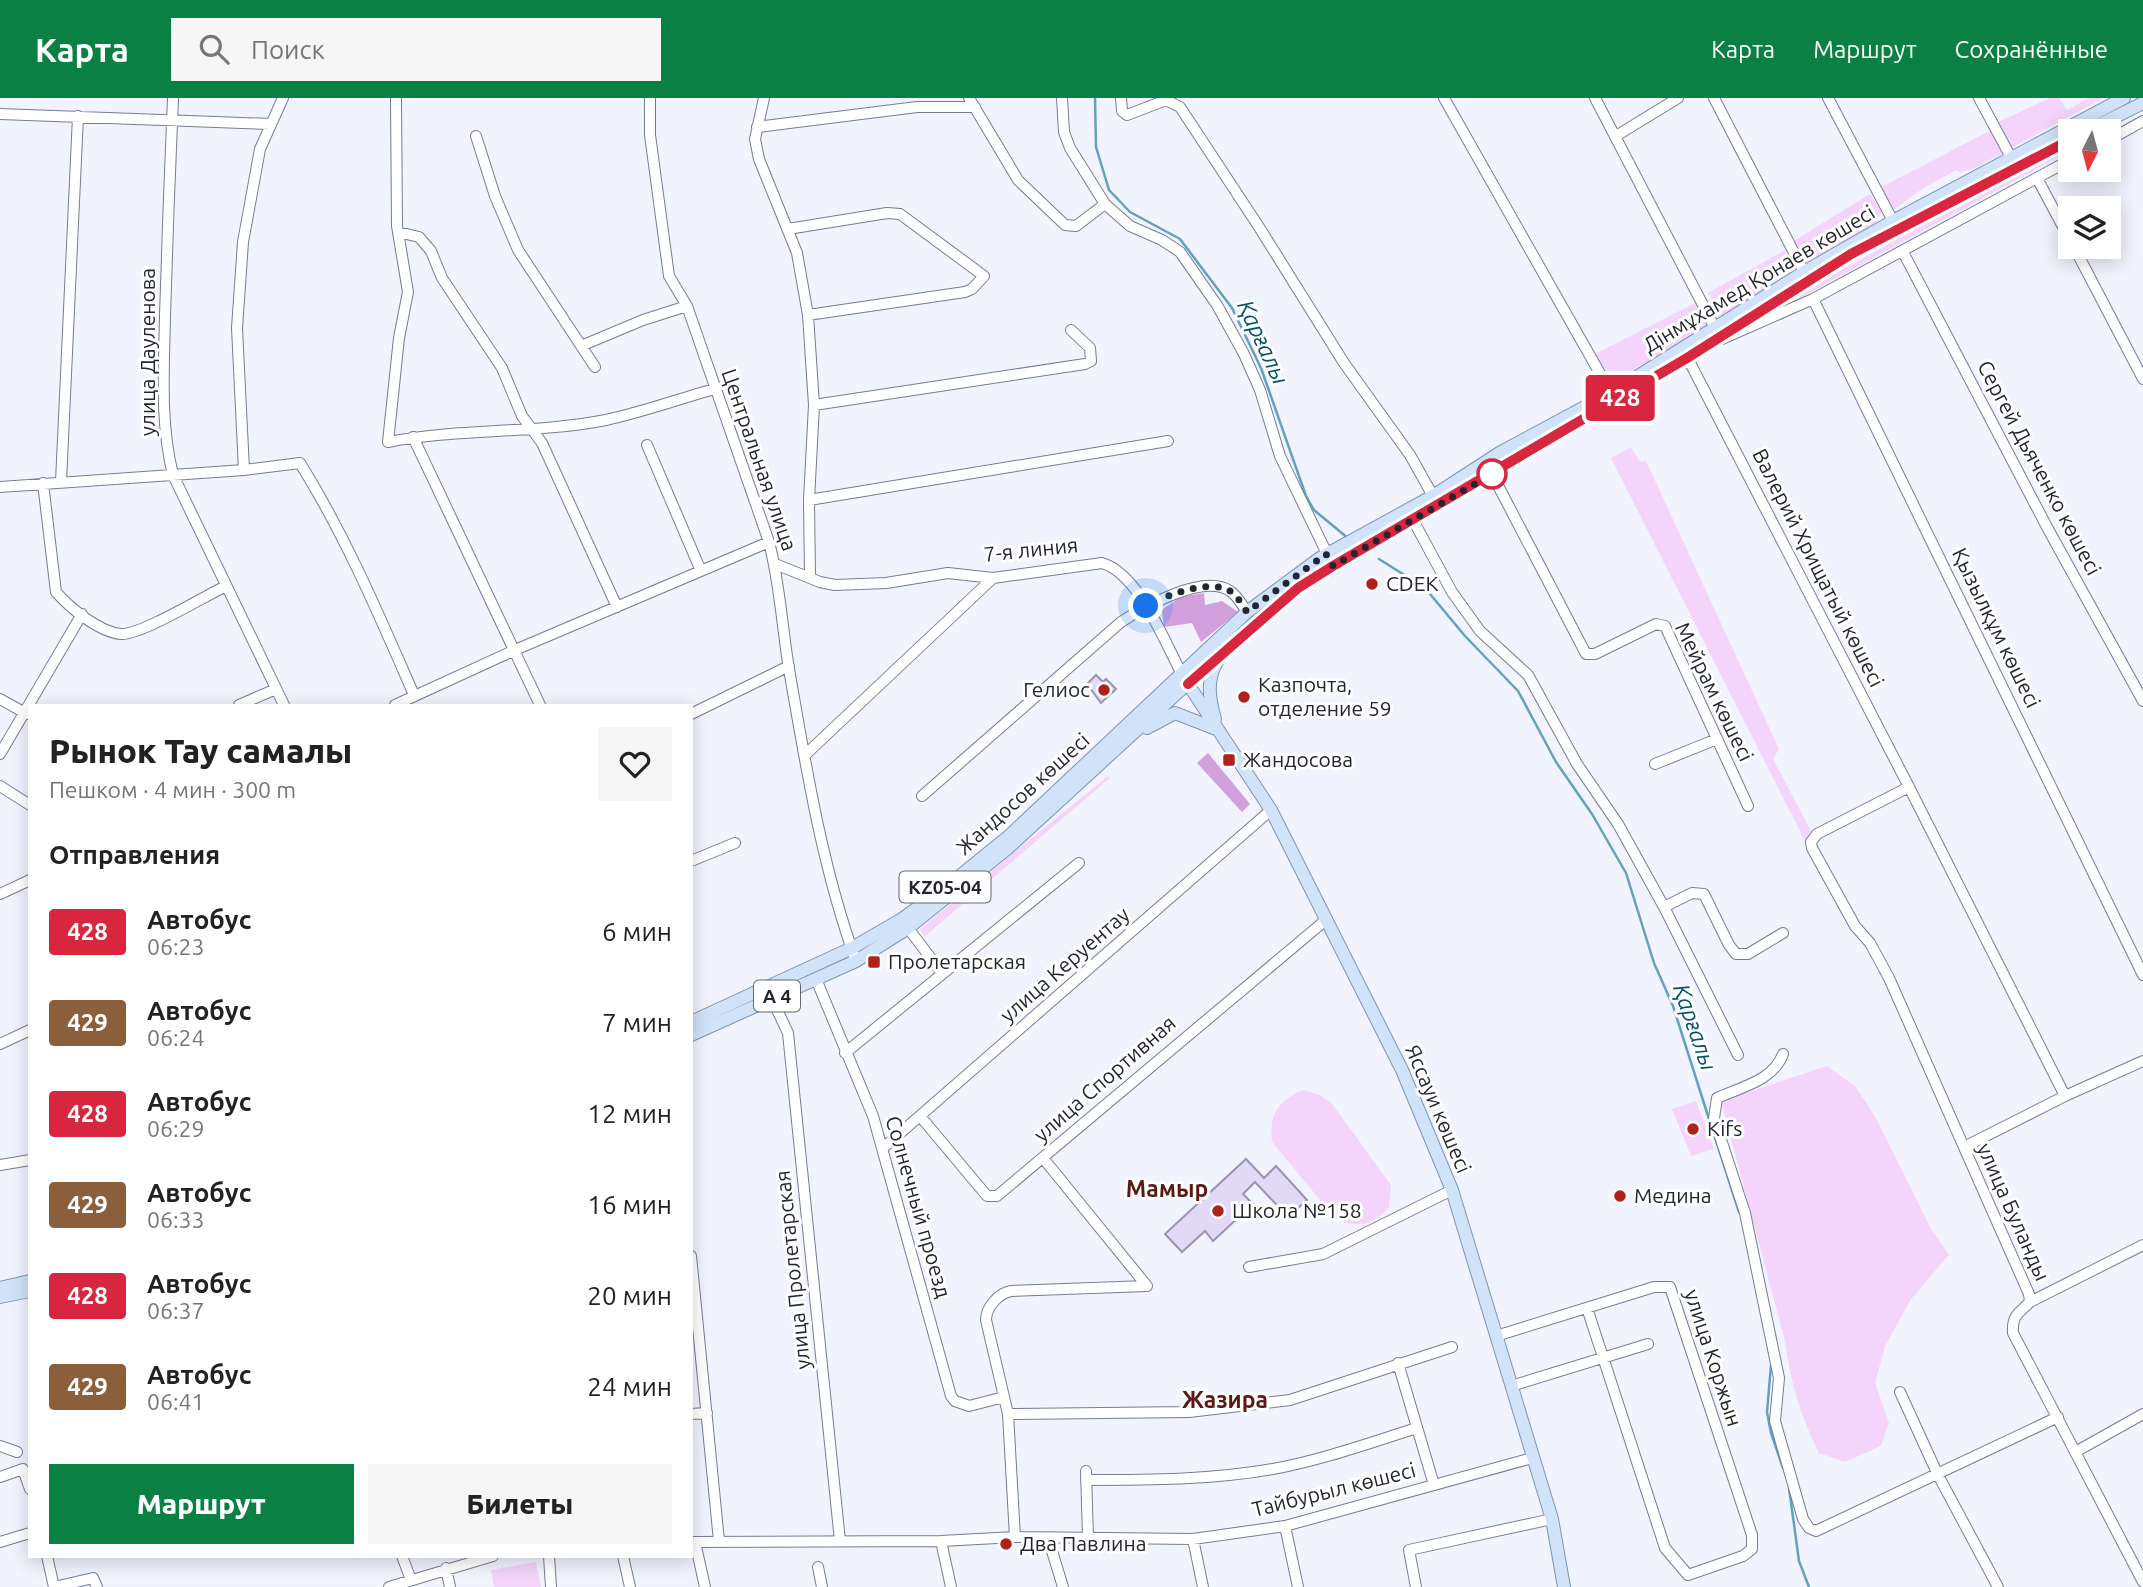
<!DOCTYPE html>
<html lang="ru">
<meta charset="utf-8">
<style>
:root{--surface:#fff;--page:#f6f6f6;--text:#222;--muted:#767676;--accent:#0b8043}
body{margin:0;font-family:Ubuntu,sans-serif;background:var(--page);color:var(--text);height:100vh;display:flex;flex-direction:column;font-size:26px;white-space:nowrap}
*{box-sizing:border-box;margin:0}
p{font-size:23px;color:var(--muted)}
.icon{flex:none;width:38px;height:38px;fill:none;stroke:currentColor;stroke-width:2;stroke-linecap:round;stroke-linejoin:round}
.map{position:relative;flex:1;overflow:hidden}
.side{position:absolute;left:28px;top:606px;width:665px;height:854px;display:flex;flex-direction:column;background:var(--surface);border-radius:0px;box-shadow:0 4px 18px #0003}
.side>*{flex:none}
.badge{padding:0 14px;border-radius:5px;font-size:24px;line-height:46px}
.needle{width:46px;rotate:186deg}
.fabs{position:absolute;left:2058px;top:21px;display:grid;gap:14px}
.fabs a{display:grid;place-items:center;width:63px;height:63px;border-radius:0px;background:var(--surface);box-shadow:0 4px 18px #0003;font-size:35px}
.you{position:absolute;width:35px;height:35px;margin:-18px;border:5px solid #fff;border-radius:50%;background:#1a73e8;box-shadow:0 0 0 10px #1a73e833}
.map>.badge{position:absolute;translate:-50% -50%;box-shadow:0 0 0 4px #fff}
h2{padding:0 21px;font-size:26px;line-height:63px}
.round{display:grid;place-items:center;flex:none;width:74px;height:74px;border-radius:0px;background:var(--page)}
.headline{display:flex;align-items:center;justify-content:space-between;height:119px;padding:0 21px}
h1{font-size:33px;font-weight:800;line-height:52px}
.button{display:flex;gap:14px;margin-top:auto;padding:14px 21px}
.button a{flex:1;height:80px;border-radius:0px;background:var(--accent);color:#fff;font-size:28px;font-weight:800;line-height:80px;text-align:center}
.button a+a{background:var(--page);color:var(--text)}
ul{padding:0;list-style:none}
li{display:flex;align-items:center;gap:21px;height:91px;padding:0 21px}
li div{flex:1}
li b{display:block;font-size:26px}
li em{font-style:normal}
li .badge{min-width:77px;font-weight:700;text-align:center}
header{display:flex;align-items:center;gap:42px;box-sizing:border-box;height:98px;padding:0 35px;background:var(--accent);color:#fff}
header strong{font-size:33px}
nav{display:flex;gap:38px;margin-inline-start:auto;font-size:24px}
.search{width:490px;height:63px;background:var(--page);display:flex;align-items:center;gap:18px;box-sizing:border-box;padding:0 24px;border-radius:0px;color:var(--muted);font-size:26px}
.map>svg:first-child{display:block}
.green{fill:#f4d4fa}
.forest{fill:#d2a0dd}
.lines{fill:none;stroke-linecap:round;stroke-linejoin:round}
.stream{stroke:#64a1c0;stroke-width:2.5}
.building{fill:#e1d9f6;stroke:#9b94ae;stroke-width:2}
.minor-casing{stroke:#767c94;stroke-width:12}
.major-casing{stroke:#7f94af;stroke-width:14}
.minor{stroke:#fff;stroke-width:10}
.major{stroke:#d0e3f8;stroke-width:12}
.line-casing{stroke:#fff;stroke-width:16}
.line{stroke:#d7263d;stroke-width:10}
.walk{stroke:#232630;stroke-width:7;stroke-dasharray:0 12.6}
.stop-dot{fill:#fff;stroke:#d7263d;stroke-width:3.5}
.poi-dot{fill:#b1211c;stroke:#fff;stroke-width:2.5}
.labels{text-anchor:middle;stroke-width:6;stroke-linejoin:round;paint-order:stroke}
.shield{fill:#fff;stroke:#65676e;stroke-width:2}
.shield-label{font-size:19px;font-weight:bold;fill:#232630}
.street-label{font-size:21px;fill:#232630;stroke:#fff}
.poi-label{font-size:21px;fill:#232630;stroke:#fff;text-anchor:start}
.water-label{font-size:23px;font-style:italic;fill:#03506a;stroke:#fff}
.neighbourhood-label{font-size:23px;font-weight:bold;fill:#5c1813;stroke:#fff}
</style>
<header>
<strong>Карта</strong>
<div class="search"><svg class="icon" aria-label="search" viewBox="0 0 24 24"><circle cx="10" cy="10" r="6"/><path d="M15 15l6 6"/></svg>Поиск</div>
<nav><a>Карта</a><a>Маршрут</a><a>Сохранённые</a></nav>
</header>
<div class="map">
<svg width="2143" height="1489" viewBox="0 0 2143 1489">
<rect width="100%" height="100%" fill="#f1f3fe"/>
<!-- green -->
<path class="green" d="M2050,0H2059L2067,12L2089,0H2103L1975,70L1961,74L1956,72L1922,91L1889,115L1876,92L1995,30L1994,26Z
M2063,56L1800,200L1798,196L1997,86Z
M1870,96L1881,114L1876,126L1801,168L1789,146Z
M1785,152L1793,170L1724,219L1708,195Z
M1701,202L1714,227L1612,283L1595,256Z
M1631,349L1640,364L1646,363L1779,651L1773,661L1814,739L1811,744L1805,743L1611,360Z
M1108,678L1110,680L924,839L920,831Z
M1827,968L1855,988L1876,1020L1930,1129L1949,1157L1911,1201L1885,1248L1875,1285L1889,1325L1881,1348L1845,1364L1819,1355C1801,1319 1790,1283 1785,1243L1721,1003Z
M1303,992L1320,997L1333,1007L1391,1087L1389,1110C1371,1128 1357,1131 1335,1120L1272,1044C1269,1016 1278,1003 1303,992Z
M1696,1003L1714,1051L1691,1058L1672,1011Z
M536,1464L541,1489H494L491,1472Z"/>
<!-- forest -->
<path class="forest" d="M1204,495L1205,507L1222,503L1238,514L1201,544L1192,525L1164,529L1162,512L1180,499Z
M1208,655L1250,706L1242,714L1197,665Z"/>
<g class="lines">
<!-- stream -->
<path class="stream" d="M1095,0L1096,49L1109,92L1130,114L1180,141L1232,210L1261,270L1306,398L1314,412L1349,441
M1379,461L1425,490L1465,538L1518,593L1556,664L1592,716L1626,775L1654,865L1673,908L1709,1021
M1711,1027L1739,1114
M1771,1267L1767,1314L1771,1335L1783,1370
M1789,1390L1799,1463L1809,1489"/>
</g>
<!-- building -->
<path class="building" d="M1096,577L1103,584L1106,581L1116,591L1101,605L1087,586Z
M1246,1061L1264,1080L1276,1068L1307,1102L1288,1119L1255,1084L1243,1096L1253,1106L1213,1143L1205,1133L1182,1154L1165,1136Z"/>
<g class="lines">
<!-- minor casing -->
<g class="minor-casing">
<path id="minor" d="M173,0C170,73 167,145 165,218C164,271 160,325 173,377L284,607
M396,0L397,128L408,194L399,240L388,344C460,330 534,336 606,322C643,314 679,301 714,291
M650,0V37L669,178L687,208L769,444C780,486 782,529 789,571C806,669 822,769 856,863
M764,0L755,41L759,61L797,155L808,217L814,307L809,402L810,479
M969,0L1018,82L1065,127L1076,128L1105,106
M1062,0L1064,34L1070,50L1105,106L1130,128L1162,142L1180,154L1217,207L1244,256L1260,292L1280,358L1330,462
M1121,0L1122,13L1127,17L1166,2L1180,9L1259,129L1344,265L1410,357L1433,398
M1444,0L1611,295
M1595,0L1715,230
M1714,0L1804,174
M1828,0L1893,123
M1979,0L2015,67
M0,16L271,26
M757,29L917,9H975
M476,38L495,98L518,152L595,269
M1616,38L1678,0
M2109,42L2143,23
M2037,80L2070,142
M788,131L887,115L900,116L984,178L972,191L965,194L808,217
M398,134L419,139L431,153L442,180L502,270L522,318L542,345L617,509
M2074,149L2143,281
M1903,154L2048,431L2143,603
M1813,201L2143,877
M1722,241L1813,201L2070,62
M581,248L643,222L687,208
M1687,259L1909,689L2065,998
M814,307L1085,266L1091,263L1090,250L1071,232
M413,339L540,607
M647,347L701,473
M244,372L237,230L243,144L260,51L283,0
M1492,376L1586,556H1595L1656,526L1665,528L1748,708
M61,384L78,18
M43,385L56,494C70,510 99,534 121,536C141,537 205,498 226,488
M0,389L244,372L300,365C346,439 379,517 414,597
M809,402L1168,343
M1413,422L1452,494L1480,533L1528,577L1577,666L1618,726L1664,809
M775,466L820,484L835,487L886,485L948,475L993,480L1102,465C1140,476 1166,548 1185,582
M0,601L27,616
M239,607L276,591
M395,607L515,552L769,444
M691,616L789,568
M0,656L82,516
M805,657L993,480
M1655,666L1717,641
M0,688L30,707
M1909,689L1817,736L1811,744L1812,750L1855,828L1870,845L1889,880L2029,1196L2030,1204C2018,1216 2012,1217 2013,1235L2143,1484
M922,698L1121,524C1144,509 1203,475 1230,493C1237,497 1242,507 1247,514
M691,763L735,745
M0,796L30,782
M908,830L942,875
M816,881L873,1018L951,1298L955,1303L969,1308L1004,1299
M772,901L788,935L840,1443
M0,946L30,932
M845,955L1079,765
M1783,956C1773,983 1741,989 1717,1000L1714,1020L1745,1115L1779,1280L1775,1323L1803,1421L1809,1430L1816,1433L2058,1319
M1738,957L1664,809L1692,795L1704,796L1729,847L1736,856H1748L1783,835
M920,1018L987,1098H997L1327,821
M1964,1049L2065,998L2143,963
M883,1050L1271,712
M1043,1060L1147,1188
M0,1067L30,1062
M691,1158L719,1443
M1249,1169L1323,1156L1452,1092
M2030,1204L2143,1147
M1587,1210L1665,1450L1688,1477
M1496,1238L1654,1189H1670L1752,1437V1451L1743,1458L1688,1477
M1398,1265L1434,1387
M1511,1288L1648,1246
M1900,1294L1938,1377L1998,1489
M691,1316L707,1315
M1008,1316L1189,1314L1290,1302L1452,1249
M0,1348L17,1354
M2077,1353L2143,1316
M1086,1373L1088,1440
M0,1379L23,1371L30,1391
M1086,1382C1149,1382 1211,1382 1273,1371C1322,1362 1369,1345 1417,1330
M1285,1428L1298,1489
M1015,1439L1008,1316L986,1222C986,1209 999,1195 1011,1193L1147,1188
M1048,1440L1063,1489
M1193,1441L1203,1489
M941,1443L951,1489
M0,1444L30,1435
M691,1444L941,1443L1015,1439L1193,1441L1285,1428L1532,1360
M695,1444L705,1489
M47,1458L54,1489L93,1480L97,1489
M402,1458L411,1482
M549,1458L551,1489
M623,1458L630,1489
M818,1469L822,1489
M446,1470L450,1489
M389,1489L493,1458
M1416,1489L1409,1452L1552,1421"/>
</g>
<!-- major casing -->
<g class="major-casing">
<path id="major" d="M2087,33L2143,5
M1188,586L1271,712L1402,972L1452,1092L1552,1421L1564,1489
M1215,621C1209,600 1206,581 1218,562
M1147,630L1175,615L1216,631
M691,924L852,850L902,821L950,786L1008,739L1247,514L1320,460L1433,398L1501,354L1611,295L1804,174L1893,123L2124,0
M691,937L856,863L908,830L1008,750L1236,541L1298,490L1687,259L1851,156L2070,42
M0,1190L30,1183
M0,1199L30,1193"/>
</g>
<!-- minor -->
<use href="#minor" class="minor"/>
<!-- major -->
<use href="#major" class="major"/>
</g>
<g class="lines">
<!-- line casing -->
<g class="line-casing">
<path id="line" d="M1188,586L1298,490L1333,468L1687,260L1851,156L2070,42"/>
</g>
<!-- line -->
<use href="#line" class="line"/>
<!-- walk -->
<path class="walk" d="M1146,508C1164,498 1211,480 1230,493C1237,497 1242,507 1247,514L1326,456L1333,468L1492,376"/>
</g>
<!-- markers -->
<circle class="stop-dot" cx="1492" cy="376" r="14"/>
<g class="poi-dot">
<circle cx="1372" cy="486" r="7"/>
<circle cx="1104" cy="592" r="7"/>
<circle cx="1244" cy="599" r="7"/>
<rect x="1222" y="655" width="14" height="14" rx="3.5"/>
<rect x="867" y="857" width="14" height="14" rx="3.5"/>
<circle cx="1693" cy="1031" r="7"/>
<circle cx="1620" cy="1098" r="7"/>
<circle cx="1218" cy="1113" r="7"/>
<circle cx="1006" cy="1446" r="7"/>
</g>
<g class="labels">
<!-- shield labels -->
<g class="shield">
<rect x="899.5" y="773.5" width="91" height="31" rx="5"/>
<rect x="754" y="882.5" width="46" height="31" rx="5"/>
</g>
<g class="shield-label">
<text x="945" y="796">KZ05-04</text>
<text x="777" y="905">А 4</text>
</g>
<!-- street labels -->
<g class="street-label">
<text transform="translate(1759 181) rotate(-31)" y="7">Дінмұхамед Қонаев көшесі</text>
<text transform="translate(148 254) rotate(-90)" y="7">улица Дауленова</text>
<text transform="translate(759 362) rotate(71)" y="7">Центральная улица</text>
<text transform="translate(2039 370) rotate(62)" y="7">Сергей Дьяченко көшесі</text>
<text transform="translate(1031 452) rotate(-6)" y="7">7-я линия</text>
<text transform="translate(1818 470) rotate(63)" y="7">Валерий Хрищатый көшесі</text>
<text transform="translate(1996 530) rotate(64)" y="7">Қызылқұм көшесі</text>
<text transform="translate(1714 594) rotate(64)" y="7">Мейрам көшесі</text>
<text transform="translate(1023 696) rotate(-42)" y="7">Жандосов көшесі</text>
<text transform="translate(1065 867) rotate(-41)" y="7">улица Керуентау</text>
<text transform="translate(1105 981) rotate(-41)" y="7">улица Спортивная</text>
<text transform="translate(1438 1011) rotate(67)" y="7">Яссауи көшесі</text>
<text transform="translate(918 1109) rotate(74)" y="7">Солнечный проезд</text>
<text transform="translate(2013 1114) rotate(66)" y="7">улица Буланды</text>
<text transform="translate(793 1172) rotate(-96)" y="7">улица Пролетарская</text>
<text transform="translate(1713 1260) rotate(72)" y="7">улица Коржын</text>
<text transform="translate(1334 1392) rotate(-14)" y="7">Тайбурыл көшесі</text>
</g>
<!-- poi labels -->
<g class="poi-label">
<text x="1386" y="493">CDEK</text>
<text x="1258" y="594">Казпочта,<tspan x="1258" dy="24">отделение 59</tspan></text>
<text x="1090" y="599" text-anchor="end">Гелиос</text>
<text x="1243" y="669">Жандосова</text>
<text x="888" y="871">Пролетарская</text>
<text x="1707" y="1038">Kifs</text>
<text x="1634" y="1105">Медина</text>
<text x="1232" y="1120">Школа №158</text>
<text x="1020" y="1453">Два Павлина</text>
</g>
<!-- water labels -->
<g class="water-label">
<text transform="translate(1263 244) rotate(65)" y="8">Қарғалы</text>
<text transform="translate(1695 929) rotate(71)" y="8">Қарғалы</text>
</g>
<!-- neighbourhood labels -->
<g class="neighbourhood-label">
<text x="1167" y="1099">Мамыр</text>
<text x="1225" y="1310">Жазира</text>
</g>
</g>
</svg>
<div class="fabs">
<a><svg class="needle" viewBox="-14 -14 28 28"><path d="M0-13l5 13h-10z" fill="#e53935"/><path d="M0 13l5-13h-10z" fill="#767676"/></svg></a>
<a><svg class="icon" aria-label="layers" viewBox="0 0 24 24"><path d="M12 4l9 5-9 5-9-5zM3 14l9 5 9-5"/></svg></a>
</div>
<div class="you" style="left:1146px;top:508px"></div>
<b class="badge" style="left:1620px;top:300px;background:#d7263d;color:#fff">428</b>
<section class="side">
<div class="headline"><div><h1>Рынок Тау самалы</h1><p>Пешком · 4 мин · 300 m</p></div><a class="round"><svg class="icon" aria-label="heart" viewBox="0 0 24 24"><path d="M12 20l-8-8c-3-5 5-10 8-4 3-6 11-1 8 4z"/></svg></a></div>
<h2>Отправления</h2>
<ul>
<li><span class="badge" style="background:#d7263d;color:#fff">428</span><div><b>Автобус</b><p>06:23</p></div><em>6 мин</em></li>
<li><span class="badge" style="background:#8b5e3c;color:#fff">429</span><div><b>Автобус</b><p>06:24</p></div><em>7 мин</em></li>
<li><span class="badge" style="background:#d7263d;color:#fff">428</span><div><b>Автобус</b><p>06:29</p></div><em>12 мин</em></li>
<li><span class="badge" style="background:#8b5e3c;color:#fff">429</span><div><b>Автобус</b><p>06:33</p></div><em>16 мин</em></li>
<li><span class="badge" style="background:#d7263d;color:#fff">428</span><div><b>Автобус</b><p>06:37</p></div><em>20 мин</em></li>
<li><span class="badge" style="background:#8b5e3c;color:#fff">429</span><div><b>Автобус</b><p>06:41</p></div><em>24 мин</em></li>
</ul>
<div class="button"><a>Маршрут</a><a>Билеты</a></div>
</section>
</div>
